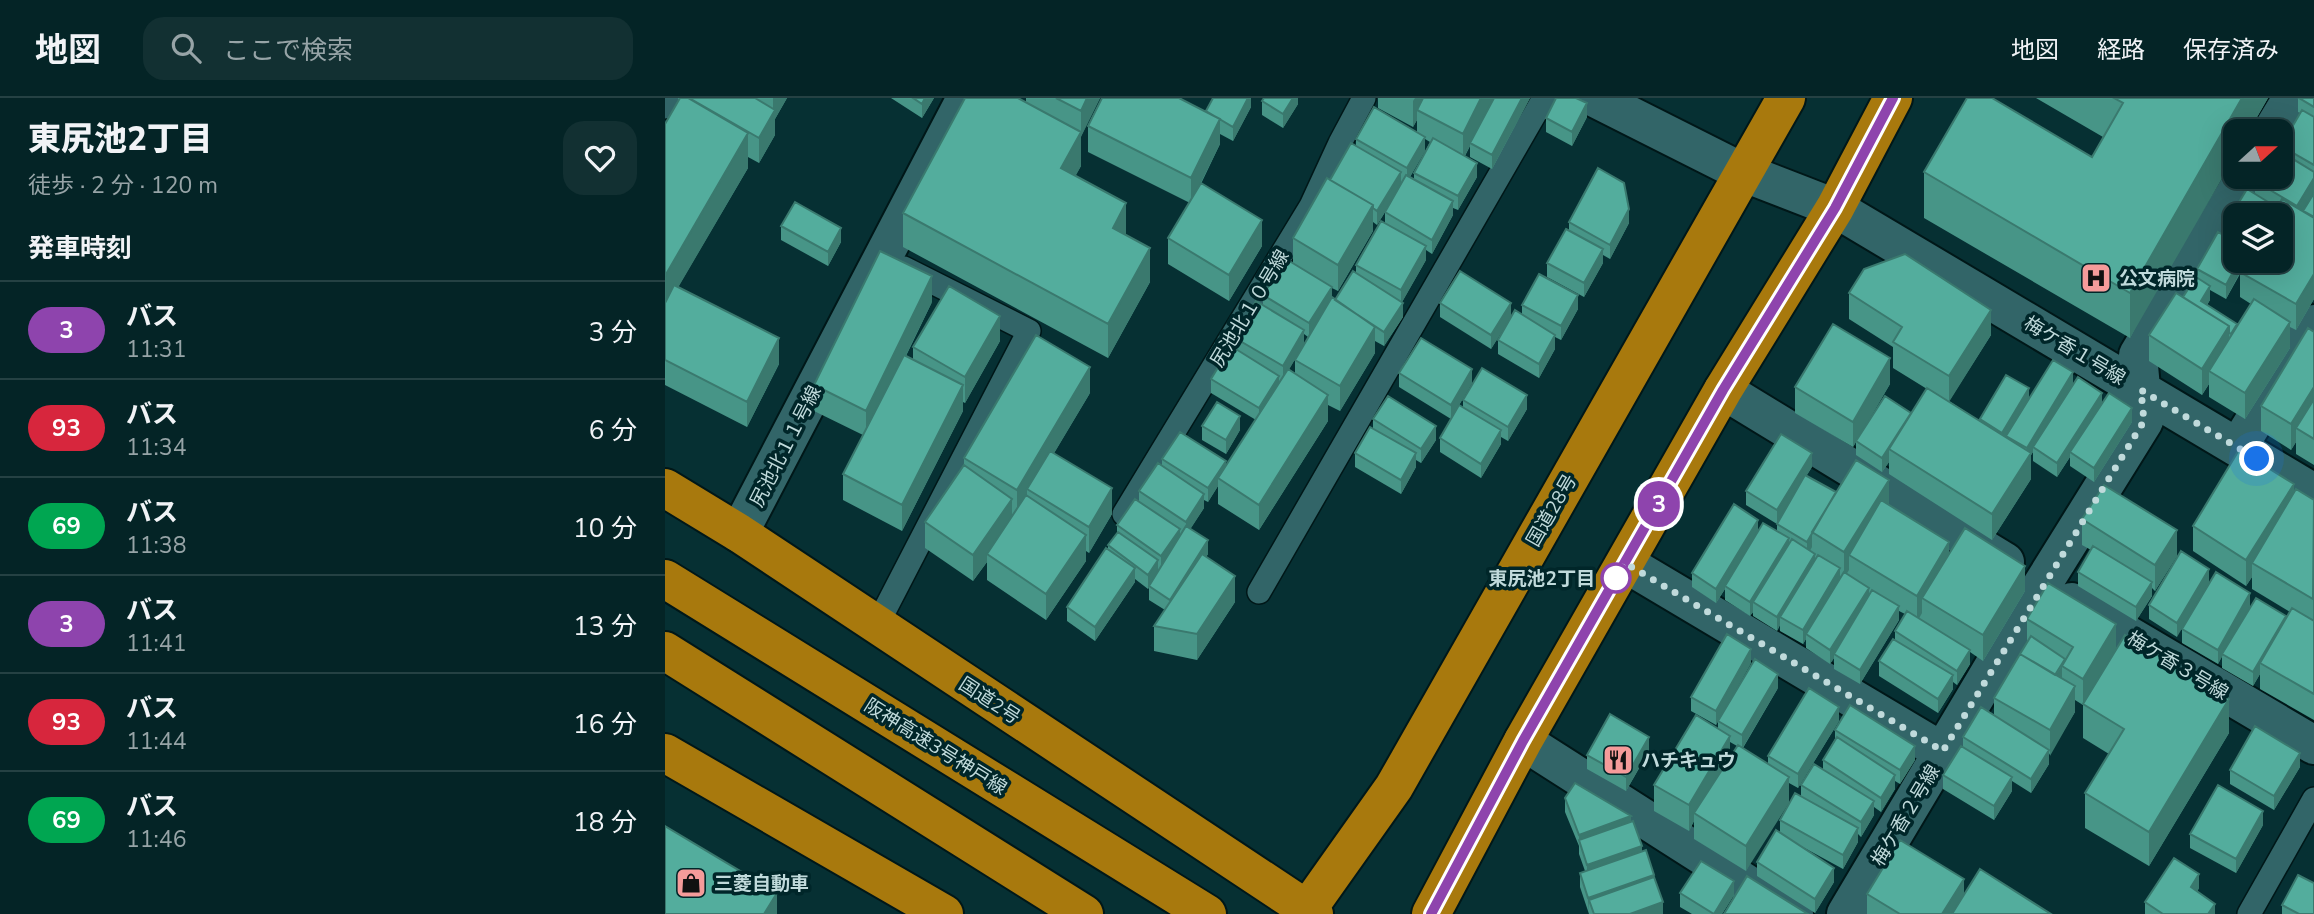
<!DOCTYPE html>
<html lang="ja">
<meta charset="utf-8">
<style>
:root{--surface:#042426;--page:#123032;--text:#f1f3f6;--muted:#97a4a7;--line:#254143}
body{margin:0;font-family:"Nunito Sans","Noto Sans JP",sans-serif;background:var(--page);color:var(--text);height:100vh;display:flex;flex-direction:column;font-size:26px;white-space:nowrap}
*{box-sizing:border-box;margin:0}
p{font-size:23px;color:var(--muted)}
.icon{flex:none;width:38px;height:38px;fill:none;stroke:currentColor;stroke-width:2;stroke-linecap:round;stroke-linejoin:round}
.map{position:relative;flex:1;overflow:hidden}
.sheet{display:flex;flex-direction:column;background:var(--surface);width:665px}
.sheet>*{flex:none}
.badge{padding:0 14px;border-radius:23px;font-size:24px;line-height:46px}
.needle{width:46px;rotate:69deg}
.controls{position:absolute;left:1558px;top:21px;display:grid;gap:14px}
.controls a{display:grid;place-items:center;width:70px;height:70px;border-radius:14px;background:var(--surface);box-shadow:0 7px 28px #0002,0 0 0 2px var(--line);font-size:35px}
.you{position:absolute;width:35px;height:35px;margin:-18px;border:5px solid #fff;border-radius:50%;background:#1a73e8;box-shadow:0 0 0 10px #1a73e833}
.map>.badge{position:absolute;translate:-50% -50%;box-shadow:0 0 0 4px #fff}
h2{padding:0 28px;font-size:26px;line-height:63px}
.round{display:grid;place-items:center;flex:none;width:74px;height:74px;border-radius:21px;background:var(--page)}
.headline{display:flex;align-items:center;justify-content:space-between;height:119px;padding:0 28px}
h1{font-size:33px;font-weight:800;line-height:52px}
ul{padding:0;list-style:none}
li{display:flex;align-items:center;gap:21px;height:98px;padding:0 28px;border-top:2px solid var(--line)}
li div{flex:1}
li b{display:block;font-size:26px}
li em{font-style:normal}
li .badge{min-width:77px;font-weight:700;text-align:center}
header{display:flex;align-items:center;gap:42px;box-sizing:border-box;height:98px;padding:0 35px;background:var(--surface);border-bottom:2px solid var(--line)}
header strong{font-size:33px}
nav{display:flex;gap:38px;margin-inline-start:auto;font-size:24px}
.search{width:490px;height:63px;background:var(--page);display:flex;align-items:center;gap:18px;box-sizing:border-box;padding:0 24px;border-radius:21px;color:var(--muted);font-size:26px}
main{display:flex;flex:1;min-height:0}
.map>svg:first-child{display:block}
.lines{fill:none;stroke-linecap:round;stroke-linejoin:round}
.lane-casing{stroke:#001718;stroke-width:26}
.street-casing{stroke:#001718;stroke-width:42}
.highway-casing{stroke:#001718;stroke-width:42}
.lane{stroke:#326568;stroke-width:23}
.street{stroke:#326568;stroke-width:38}
.highway{stroke:#a8790d;stroke-width:38}
.wall{fill:#479587;fill-rule:evenodd}
.shaded-wall{fill:#3a796e}
.building{fill:#53ad9d;stroke:#3a796e;stroke-width:2}
.line-casing{stroke:#fff;stroke-width:16}
.line{stroke:#8e44ad;stroke-width:10}
.walk{stroke:#c0dadb;stroke-width:7;stroke-dasharray:0 12.6}
.stop-dot{fill:#fff;stroke:#8e44ad;stroke-width:3.5}
.labels{text-anchor:middle;stroke-width:7;stroke-linejoin:round;paint-order:stroke}
.poi-label{font-size:19px;font-weight:bold;fill:#c0dadb;stroke:#002629;text-anchor:start}
.street-label{font-size:19px;fill:#c0dadb;stroke:#002629}
.stop-label{font-size:19px;font-weight:bold;fill:#c0dadb;stroke:#002629;text-anchor:end}
</style>
<header>
<strong>地図</strong>
<div class="search"><svg class="icon" aria-label="search" viewBox="0 0 24 24"><circle cx="10" cy="10" r="6"/><path d="M15 15l6 6"/></svg>ここで検索</div>
<nav><a>地図</a><a>経路</a><a>保存済み</a></nav>
</header>
<main>
<section class="sheet">
<div class="headline"><div><h1>東尻池2丁目</h1><p>徒歩 · 2 分 · 120 m</p></div><a class="round"><svg class="icon" aria-label="heart" viewBox="0 0 24 24"><path d="M12 20l-8-8c-3-5 5-10 8-4 3-6 11-1 8 4z"/></svg></a></div>
<h2>発車時刻</h2>
<ul>
<li><span class="badge" style="background:#8e44ad;color:#fff">3</span><div><b>バス</b><p>11:31</p></div><em>3 分</em></li>
<li><span class="badge" style="background:#d7263d;color:#fff">93</span><div><b>バス</b><p>11:34</p></div><em>6 分</em></li>
<li><span class="badge" style="background:#00a651;color:#fff">69</span><div><b>バス</b><p>11:38</p></div><em>10 分</em></li>
<li><span class="badge" style="background:#8e44ad;color:#fff">3</span><div><b>バス</b><p>11:41</p></div><em>13 分</em></li>
<li><span class="badge" style="background:#d7263d;color:#fff">93</span><div><b>バス</b><p>11:44</p></div><em>16 分</em></li>
<li><span class="badge" style="background:#00a651;color:#fff">69</span><div><b>バス</b><p>11:46</p></div><em>18 分</em></li>
</ul>
</section>
<div class="map">
<svg width="1649" height="816" viewBox="0 0 1649 816">
<rect width="100%" height="100%" fill="#063033"/>
<g class="lines">
<!-- lane casing -->
<g class="lane-casing">
<path id="lane" d="M0,9L2,0
M459,416L646,108L675,45L699,0
M594,494L879,0
M212,527L364,233L239,170
M1584,816L1649,701"/>
</g>
<!-- street casing -->
<g class="street-casing">
<path id="street" d="M930,0L1077,74L1170,110L1649,395
M1607,33L1627,0
M1058,292L1340,464
M1573,349L1649,226
M74,435L301,0
M960,465L1278,654
M1407,504L1649,647
M858,643L1129,816
M1181,816L1377,487L1479,323L1473,257L1580,79"/>
</g>
<!-- highway casing -->
<g class="highway-casing">
<path id="highway" d="M0,390L74,435L649,816
M0,481L542,816
M0,553L419,816
M0,655L279,816
M639,816L729,689L1121,0
M766,816L858,643L1058,292L1170,110L1228,0"/>
</g>
<!-- lane -->
<use href="#lane" class="lane"/>
<!-- street -->
<use href="#street" class="street"/>
<!-- highway -->
<use href="#highway" class="highway"/>
</g>
<!-- wall -->
<path class="wall" d="M13,0H122L110,21V37L94,65L83,59V70L13,189L114,266L82,329L0,287V26L13,4Z
M226,0H269L257,20Z
M361,0H435L416,38V68L410,78L461,137L485,184L443,260L238,149V115L361,5Z
M586,0V9L568,43L555,36V46L534,90L597,148L564,203L503,166V140L525,105L423,54V28L541,13Z
M633,0V6L618,30L597,17V3Z
M713,0H865L827,71L805,59V48L800,58L812,79L793,112L788,110V117L767,156L761,152V162L737,204L738,219L719,248L710,243V255L675,313L663,307V323L594,432L553,406V388L543,404L539,402V410L525,431L543,456L541,459L570,504L532,562L489,553V528L500,512L484,502V489L483,491L470,481V484L430,543L402,523V509L443,451V447L452,436V427L474,404V393L497,368V361L561,369L591,322L546,295V281L570,250V240L598,208V197L628,165V140L665,82L691,48V41L752,34V22L748,29L713,10ZM760,41L765,44L749,75V81L745,79L760,53ZM722,111L720,114V125L691,167V175L670,202L667,200V190L673,193L708,133V124L712,127ZM639,236L643,239L630,262V275L624,271L639,246Z
M1371,0H1603L1584,33H1570L1465,240L1259,120V74L1427,59L1438,39Z
M1633,0H1649V94L1637,113L1638,114L1649,95V201L1631,232L1625,229V250L1580,321L1544,299V286L1537,297L1484,263V237L1511,195L1518,199L1531,179L1532,180V171L1553,134L1559,138V129L1582,91L1590,96V83L1593,79H1615L1616,48L1636,15L1633,14ZM1570,117H1615V163H1570ZM1575,176V199L1586,206L1572,228V226L1542,207L1545,202V192L1561,201Z
M922,19L907,48L881,34V20Z
M904,124L964,125L945,161L938,157V165L919,199L882,179V165L904,133Z
M116,128L176,144L163,168L116,142Z
M1184,195L1326,237L1284,303L1315,323V321L1364,301L1408,287L1467,324L1429,384L1405,368V359L1392,379L1368,363V354L1366,357V381L1327,442L1224,376V364L1217,374L1191,357V344L1188,349L1130,315V289L1225,286L1198,332L1246,316L1262,291L1228,270V249L1184,221Z
M267,204L241,258L248,261V249L335,243L300,305L298,304V313L237,433L178,402V376L198,337L149,313V287Z
M775,205L846,219L826,251L775,219Z
M857,207L913,211L896,242L890,239V251L874,280L833,256V242L857,216Z
M1649,234V367L1631,356V344L1626,352L1596,333V308Z
M734,275L807,285L786,321L734,289Z
M425,295L389,355L447,416L424,455L421,453V463L381,522L322,482V464L308,483L260,450V424L299,367V360Z
M798,302L862,311L843,343L836,339V346L816,380L775,354V340L798,309Z
M708,321L771,342L756,365L751,362V369L736,396L690,369V355L708,331Z
M537,328L575,332L561,356L537,342Z
M1147,369L1141,378L1171,394L1224,407L1284,456L1360,493L1318,563L1305,554V566L1292,587L1288,584V591L1273,615L1214,578V563L1230,542V533L1240,516L1234,513V522L1195,586L1169,571V560L1165,566L1141,550V541L1138,546L1115,533V527L1112,533L1088,518V514L1085,518L1060,502V491L1051,505L1027,489V475L1112,434V426L1116,420L1112,426L1081,407V393Z
M1629,394L1649,402V622L1595,591V576L1588,588L1557,570V558L1553,566L1517,545V531L1585,509L1621,521L1625,514L1587,491V479L1581,488L1528,453V428Z
M1417,421L1512,458L1490,493L1487,490V498L1471,523L1413,488V474L1426,452L1417,447Z
M1516,453L1512,539L1484,521V507Z
M1362,521L1451,551L1564,635L1484,768L1420,730V695L1444,656L1418,640V607L1410,602V614L1384,657V666L1366,695L1347,683V693L1329,722L1278,691V677L1298,649V639L1329,618V600L1362,545Z
M1086,565L1051,627L1026,613V599Z
M1113,590L1078,650L1103,666V658L1174,623L1133,690L1124,685L1081,773L1029,741V723L1024,733L989,713V687L1053,630V623ZM1065,644L1072,648L1065,659Z
M1170,632L1250,662L1235,686L1230,683V691L1216,714L1209,709V717L1196,739L1193,736V744L1178,771L1134,747L1169,784L1150,815L1092,778V764L1115,734V722L1136,698V687L1158,671V662L1170,641Z
M984,653L961,693L922,671V657Z
M1635,669L1609,712L1565,686V672Z
M900,700L966,724L977,753L989,780L998,816H924L915,789V775L920,773L914,756V748L900,714Z
M1598,727L1571,775L1525,750V736Z
M1534,790L1532,794L1550,816H1480V804Z
M1015,795L1069,797L1057,816H1027L1015,809Z
M1202,796L1299,797L1386,816H1202Z
M1617,807L1649,816H1617Z"/>
<!-- shaded-wall -->
<path class="shaded-wall" d="M108,0H122L110,21V37L94,65V40L108,15Z
M260,0H269L257,20V6Z
M422,0H435L416,39V13Z
M583,0H586V9L568,43V29Z
M628,0H633V6L618,30V16Z
M750,0H764L752,12V22L748,29V3Z
M816,0H830L805,45V48L798,61V36Z
M857,0H865L827,71V57Z
M1577,0H1603L1584,33H1570V58L1465,240V195Z
M922,5V19L907,48V34Z
M555,21V46L526,105V80Z
M416,34V68L396,105V70Z
M83,35V70L0,212V178Z
M760,39V53L742,84V70Z
M812,65V79L793,112V98Z
M736,74V88L712,127V113Z
M1649,80V94L1632,122V108Z
M788,103V117L767,156V142Z
M461,105V139L448,130Z
M708,107V133L673,193V167Z
M1608,107V117H1602Z
M964,111V125L945,161V147Z
M597,122V148L564,203V177Z
M176,130V144L163,168V154Z
M761,148V162L736,206V192Z
M485,150V184L443,260V226Z
M938,151V165L919,199V185Z
M1574,163H1581L1561,201V187Z
M1649,176V201L1631,232V206Z
M267,178V204L201,339V313Z
M1545,188V202L1536,217V203Z
M667,189V203L644,239V225Z
M913,197V211L896,242V228Z
M738,205V219L719,248V234Z
M846,205V219L826,251V237Z
M1326,212V237L1284,304V278Z
M335,218V243L300,305V279Z
M1625,224V250L1580,321V295Z
M1564,228V254L1544,273V286L1537,297V271Z
M710,229V255L675,313V288Z
M639,232V246L618,282V268Z
M890,237V251L874,280V266Z
M114,240V266L82,329V304Z
M1225,260V286L1188,349V324Z
M425,269V295L366,394L362,391V401L352,418V392Z
M807,271V285L786,321V307Z
M1408,274V288L1368,349V354L1366,357V381L1327,442V416L1362,362V350Z
M614,278V292L594,324V310Z
M298,287V313L237,433V407Z
M1649,289V315L1631,330V344L1626,352V326Z
M1364,290V304L1337,349V335Z
M1437,295V309L1405,354V359L1392,379V365Z
M663,297V323L594,432V407Z
M862,297V311L843,343V329Z
M1467,310V324L1429,384V370Z
M575,318V332L561,356V342Z
M771,328V342L756,365V351Z
M836,332V346L816,380V366Z
M1224,351V364L1217,374V360Z
M751,355V369L736,396V382Z
M1147,355V369L1112,426V412Z
M561,363V377L553,380V388L543,404V390Z
M1224,382V408L1184,457V472L1179,480V454Z
M1629,386V412L1587,465V479L1581,488V462Z
M447,390V416L424,455V429Z
M539,396V410L521,438V424Z
M347,401V426L322,456V464L308,483V457Z
M1093,422V436L1060,488V491L1051,505V491Z
M515,431V445L496,472V458Z
M1512,432V458L1490,493V467Z
M1147,435V449L1142,458V444Z
M421,437V463L381,522V496Z
M1124,440V454L1088,504V514L1085,518V504Z
M543,442V456L505,516V502Z
M1284,444V470L1257,500V515L1252,524V498Z
M1150,456V470L1115,519V527L1112,533V519Z
M493,462V476L483,491V477Z
M1360,468V493L1318,563V537Z
M470,470V484L430,543V529Z
M1175,470V484L1141,536V541L1138,546V532Z
M1544,471V485L1512,539V525Z
M570,478V504L532,562V536Z
M1487,484V498L1471,523V509Z
M1204,490V504L1169,556V560L1165,566V552Z
M1585,495V509L1553,566V552Z
M1649,500V526L1648,527V501Z
M1234,508V522L1195,586V572Z
M1621,518V532L1595,565V576L1588,588V574Z
M1451,526V552L1418,607V581Z
M1086,551V565L1051,627V613Z
M1305,552V566L1292,587V573Z
M1397,568V581L1387,582Z
M1113,576V590L1077,651V637Z
M1288,577V591L1273,615V601Z
M1410,588V614L1385,658V632Z
M1564,601V635L1484,768V734Z
M1174,609V623L1133,690V676Z
M1065,638V663L1029,715V723L1024,733V707Z
M984,639V653L961,693V679Z
M1250,648V662L1235,686V672Z
M1384,652V666L1366,695V681Z
M1635,655V669L1609,712V698Z
M1230,677V691L1216,714V700Z
M1124,679V705L1081,773V748Z
M1347,679V693L1329,722V708Z
M1209,703V717L1196,739V724Z
M1598,713V727L1571,775V761Z
M966,718V732L914,744V737Z
M1193,730V744L1178,771V757Z
M977,748V762L922,781V767Z
M1169,770V784L1150,815V801Z
M1534,776V790L1526,803V789Z
M989,777V791L924,802L923,814V800Z
M1299,781V806L1293,816H1277Z
M1069,783V797L1057,816H1049Z
M112,795V816H99Z
M998,804V816H965Z
M1550,806V816H1543Z"/>
<!-- building -->
<path class="building" d="M15,0H23L83,35L0,178V26Z
M24,0H90L110,12L94,40Z
M248,0H260L257,6Z
M300,0H353L416,34L396,70L461,105L448,130L485,150L443,226L238,115Z
M391,0H422L416,13Z
M437,0H514L555,21L526,80L423,28Z
M548,0H583L568,29L541,13Z
M599,0H628L618,16L597,3Z
M758,0H816L798,36L752,12Z
M829,0H857L827,57L805,45Z
M891,0H911L922,5L907,34L881,20Z
M1302,0H1327L1427,59L1458,5L1449,0H1577L1465,195L1259,74Z
M1634,0H1649V9Z
M709,9L760,39L742,70L691,41Z
M1637,12L1649,19V67L1616,48Z
M768,40L812,65L793,98L749,75Z
M686,45L736,74L712,113L708,110V107L665,82Z
M1615,53L1649,74V80L1632,108L1590,83L1593,79H1615Z
M933,70L959,85L964,111L945,147L904,124Z
M741,77L788,103L767,142L720,114Z
M662,80L708,107L673,167L628,140Z
M536,85L597,122L564,177L503,140Z
M1582,91L1608,107L1602,117H1570V135L1559,129Z
M1649,95V119L1638,113Z
M1617,101L1649,120V176L1631,206L1575,174L1581,163H1615V117H1608Z
M130,104L176,130L163,154L116,128Z
M716,123L761,148L736,192L691,167Z
M901,131L938,151L919,185L882,165Z
M1553,134L1570,144V163H1574L1561,187L1532,171Z
M215,153L267,178L201,313L149,287Z
M1240,156L1326,212L1284,278L1228,244L1237,229L1184,195L1199,171Z
M621,161L667,189L644,225L598,197Z
M688,173L738,205L719,234L670,202Z
M795,173L846,205L826,237L775,205Z
M874,176L913,197L896,228L857,207Z
M1531,179L1545,188L1536,203L1572,226L1566,236L1564,235V228L1518,199Z
M9,187L114,240L82,304L0,262V205Z
M284,188L335,218L300,279L248,249Z
M1511,195L1564,228L1537,271L1484,237Z
M667,199L710,229L675,288L630,262Z
M1589,201L1625,224L1580,295L1544,273Z
M591,203L639,232L618,268L570,240Z
M850,212L890,237L874,266L833,242Z
M1168,226L1225,260L1188,324L1130,289Z
M1643,230L1649,234V289L1626,326L1596,308Z
M371,237L425,269L352,392L299,360Z
M756,240L807,271L786,307L734,275Z
M566,248L614,278L594,310L546,281Z
M239,257L298,287L237,407L178,376Z
M1388,262L1408,274L1362,350L1341,338Z
M817,270L862,297L843,329L798,302Z
M623,271L663,297L594,407L553,380Z
M1341,277L1364,290L1337,335L1315,321Z
M1413,279L1437,295L1392,365L1368,349Z
M1262,290L1366,355L1327,416L1224,351Z
M1444,295L1467,310L1429,370L1405,354Z
M723,298L771,328L756,351L708,321Z
M1220,298L1246,315L1217,360L1191,343Z
M1649,301V341L1631,330Z
M552,304L575,318L561,342L537,328Z
M794,307L836,332L816,366L775,340Z
M705,329L751,355L736,382L690,355Z
M515,334L561,363L543,390L497,361Z
M1116,336L1147,355L1112,412L1081,393Z
M1574,352L1629,386L1581,462L1528,428Z
M385,353L447,390L424,429L362,391Z
M1191,362L1224,382L1179,454L1147,434Z
M493,365L539,396L521,424L474,393Z
M299,367L347,401L308,457L260,424Z
M1140,377L1171,394L1142,444L1112,426Z
M1439,387L1512,432L1490,467L1417,421Z
M1631,391L1649,402L1648,501L1587,465Z
M361,397L421,437L381,496L322,456Z
M470,401L515,431L496,458L452,427Z
M1216,402L1284,444L1252,498L1184,457Z
M1069,406L1093,422L1051,491L1027,475Z
M1098,425L1124,440L1085,504L1060,488Z
M521,428L543,442L505,502L484,488Z
M1300,430L1360,468L1318,537L1257,500Z
M453,434L493,462L483,477L443,447Z
M1127,441L1150,456L1112,519L1088,504Z
M1428,448L1487,484L1471,509L1413,474Z
M441,450L470,470L430,529L402,509Z
M1516,453L1544,471L1512,525L1484,507Z
M537,456L570,478L532,536L489,528Z
M1153,457L1175,470L1138,532L1115,519Z
M1179,474L1204,490L1165,552L1141,536Z
M1551,474L1585,495L1553,552L1517,531Z
M1383,485L1451,526L1418,581L1397,568L1408,549L1362,521Z
M1207,492L1234,508L1195,572L1169,556Z
M1591,500L1621,518L1588,574L1557,556Z
M1627,510L1649,523V596L1595,565Z
M1242,513L1305,552L1292,573L1230,533Z
M1062,536L1086,551L1051,613L1026,599Z
M1460,537L1564,601L1484,734L1420,695L1459,631L1418,606Z
M1366,538L1400,561L1390,577L1355,556Z
M1228,541L1288,577L1273,601L1214,563Z
M1355,556L1410,588L1385,632L1329,600Z
M1090,561L1113,576L1077,637L1053,623Z
M1144,590L1174,609L1133,676L1103,658Z
M1185,607L1250,648L1235,672L1170,632Z
M1316,609L1384,652L1366,681L1298,639Z
M945,616L984,639L961,679L922,657Z
M1031,617L1065,638L1024,707L989,687Z
M1590,628L1635,655L1609,698L1565,672Z
M1172,639L1230,677L1216,700L1158,662Z
M1073,647L1124,679L1081,748L1029,715Z
M1296,648L1347,679L1329,708L1278,677Z
M1149,666L1209,703L1196,724L1136,687Z
M910,685L966,718L914,737L900,700Z
M1553,687L1598,713L1571,761L1525,736Z
M1130,695L1193,730L1178,757L1115,722Z
M968,723L977,748L922,767L914,742Z
M0,728L112,795L99,816H0Z
M1111,732L1169,770L1150,801L1092,764Z
M1235,742L1299,781L1277,816H1235L1202,796Z
M981,752L989,777L923,800L915,775Z
M1509,760L1534,776L1526,789L1550,806L1543,816H1498L1480,804Z
M1036,763L1069,783L1049,816L1015,795Z
M1315,771L1386,816H1287Z
M1633,777L1649,785V816H1634L1617,807Z
M1082,778L1143,816H1059Z
M989,779L998,804L965,816H929L924,802Z"/>
<g class="lines">
<!-- line casing -->
<g class="line-casing">
<path id="line" d="M766,816L858,643L1058,292L1170,110L1228,0"/>
</g>
<!-- line -->
<use href="#line" class="line"/>
<!-- walk -->
<path class="walk" d="M951,480L960,465L1278,653L1479,323L1476,292L1592,361"/>
</g>
<!-- icons -->
<defs>
<g id="hospital-square" transform="scale(1.575)"><rect x="-9" y="-9" width="18" height="18" rx="4" fill="#f59b9a" stroke="#002629"/><path d="M-5-5h3v3.5h4V-5h3V5h-3V1.5h-4V5h-3Z" fill="#111"/></g>
<g id="restaurant-square" transform="scale(1.575)"><rect x="-9" y="-9" width="18" height="18" rx="4" fill="#f59b9a" stroke="#002629"/><path d="M-5-6h1v4h1v-4h1v4h1v-4h1v5L-1.5 .5V6h-2V.5L-5-1ZM5-6V6H3V1.5H1.5Q1.5-4 5-6Z" fill="#111"/></g>
<g id="shop-square" transform="scale(1.575)"><rect x="-9" y="-9" width="18" height="18" rx="4" fill="#f59b9a" stroke="#002629"/><path d="M-5-2.5h2.3a2.7 3.5 0 0 1 5.4 0H5L5.5 6h-11ZM-1.5-2.5h3a1.5 2.3 0 0 0-3 0Z" fill="#111"/></g>
</defs>
<g fill-rule="evenodd">
<use href="#hospital-square" x="1431" y="180"/>
<use href="#restaurant-square" x="953" y="662"/>
<use href="#shop-square" x="26" y="785"/>
</g>
<!-- markers -->
<circle class="stop-dot" cx="951" cy="480" r="14"/>
<g class="labels">
<!-- poi labels -->
<g class="poi-label">
<text x="1454" y="187">公文病院</text>
<text x="976" y="669">ハチキュウ</text>
<text x="49" y="792">三菱自動車</text>
</g>
<!-- street labels -->
<g class="street-label">
<text transform="translate(584 210) rotate(-59)" y="7">尻池北１０号線</text>
<text transform="translate(1410 252) rotate(31)" y="7">梅ケ香１号線</text>
<text transform="translate(120 348) rotate(-63)" y="7">尻池北１１号線</text>
<text transform="translate(886 412) rotate(-60)" y="7">国道28号</text>
<text transform="translate(1513 567) rotate(31)" y="7">梅ケ香３号線</text>
<text transform="translate(325 602) rotate(33)" y="7">国道2号</text>
<text transform="translate(271 648) rotate(32)" y="7">阪神高速3号神戸線</text>
<text transform="translate(1240 717) rotate(-59)" y="7">梅ケ香２号線</text>
</g>
<!-- stop labels -->
<g class="stop-label">
<text x="930" y="487">東尻池2丁目</text>
</g>
</g>
</svg>
<div class="controls">
<a><svg class="needle" viewBox="-14 -14 28 28"><path d="M0-13l5 13h-10z" fill="#e53935"/><path d="M0 13l5-13h-10z" fill="#97a4a7"/></svg></a>
<a><svg class="icon" aria-label="layers" viewBox="0 0 24 24"><path d="M12 4l9 5-9 5-9-5zM3 14l9 5 9-5"/></svg></a>
</div>
<div class="you" style="left:1592px;top:361px"></div>
<b class="badge" style="left:994px;top:406px;background:#8e44ad;color:#fff">3</b>
</div>
</main>
